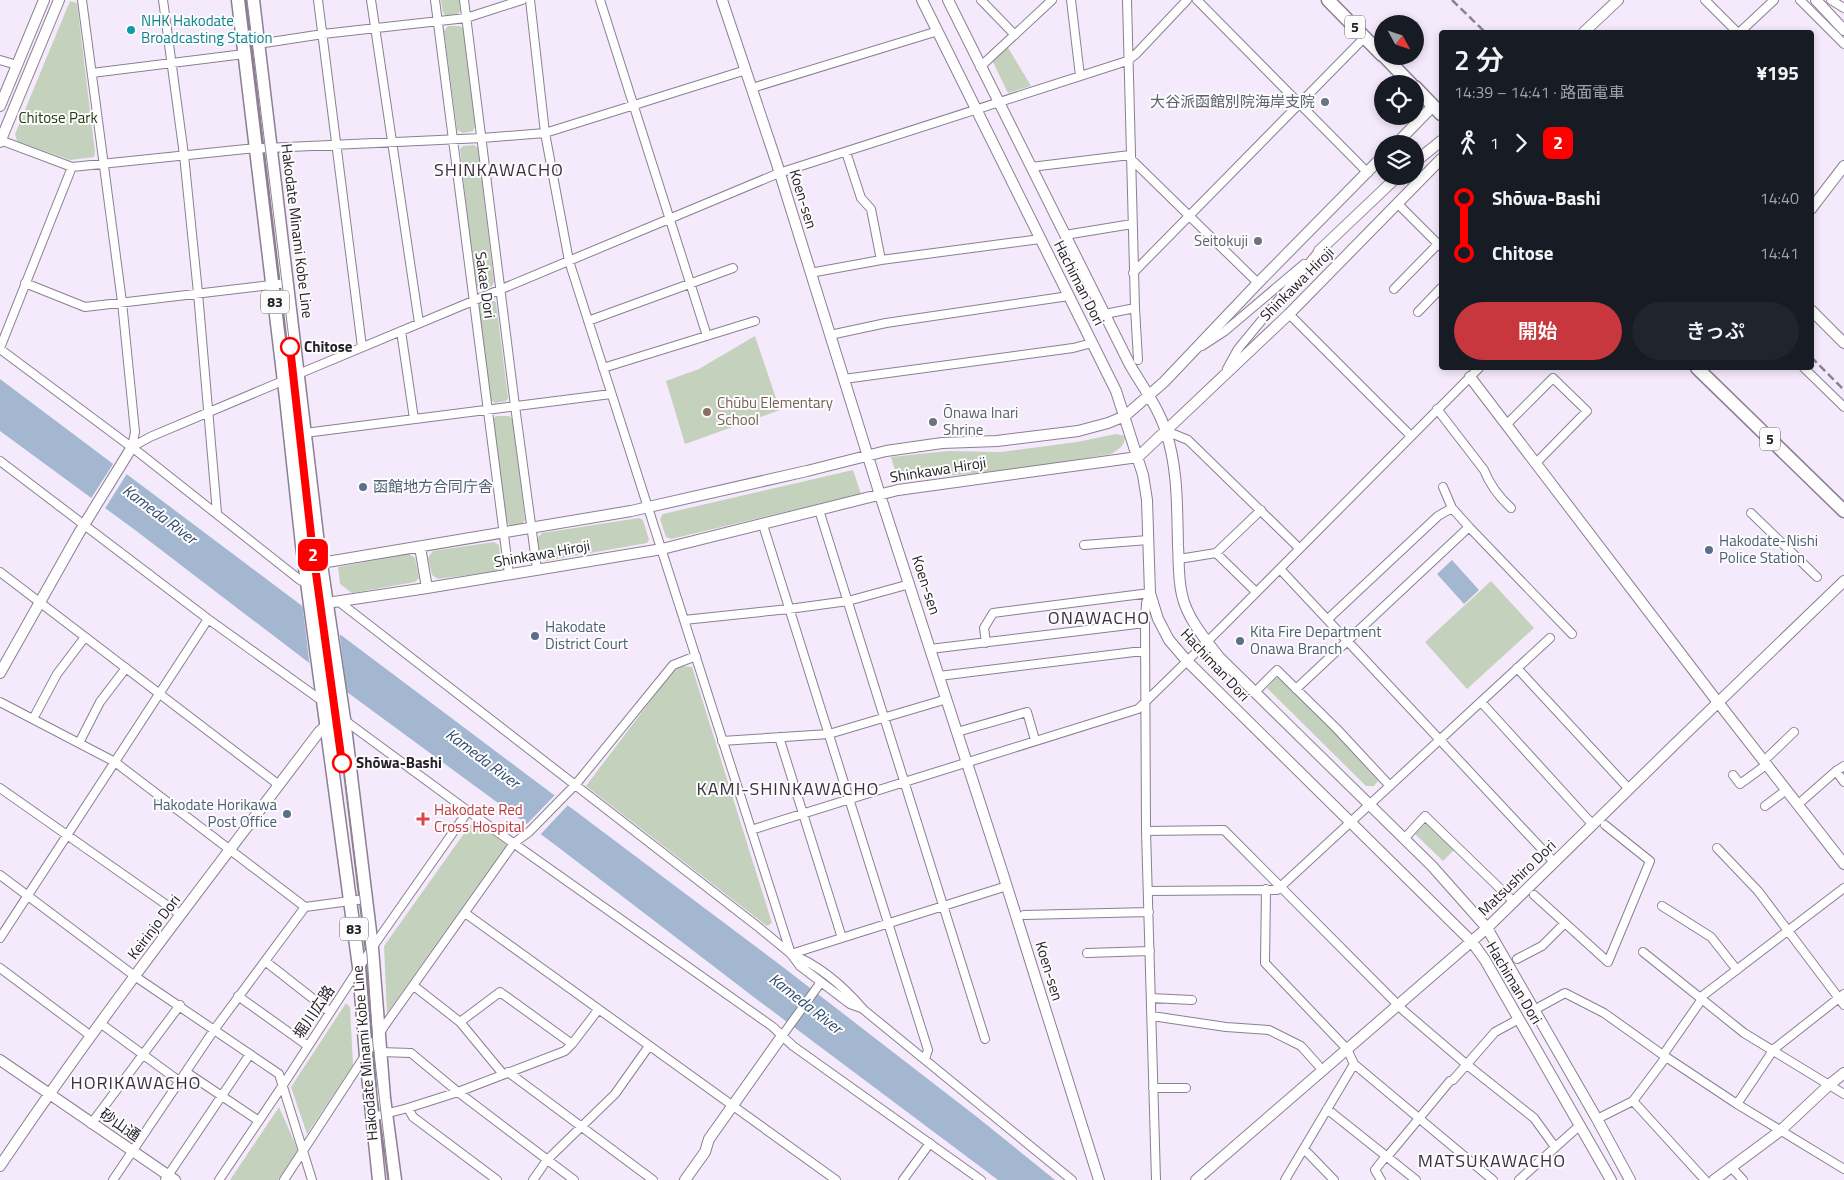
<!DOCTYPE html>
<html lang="ja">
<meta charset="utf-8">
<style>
:root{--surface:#171b24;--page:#20242c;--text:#f1f3f6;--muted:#9ea1a6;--accent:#c7373d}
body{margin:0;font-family:"Titillium Web","Noto Sans JP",sans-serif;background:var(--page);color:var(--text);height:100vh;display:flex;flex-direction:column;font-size:19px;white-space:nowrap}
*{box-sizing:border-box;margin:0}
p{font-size:16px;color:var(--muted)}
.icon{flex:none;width:28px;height:28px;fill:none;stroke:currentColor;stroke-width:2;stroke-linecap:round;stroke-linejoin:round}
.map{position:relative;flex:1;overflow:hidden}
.panel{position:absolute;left:1439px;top:30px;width:375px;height:340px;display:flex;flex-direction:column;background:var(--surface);border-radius:5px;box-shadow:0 2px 8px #0003}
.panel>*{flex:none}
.badge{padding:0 10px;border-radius:8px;font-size:18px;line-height:32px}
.needle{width:32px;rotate:130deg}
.controls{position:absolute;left:1374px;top:15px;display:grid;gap:10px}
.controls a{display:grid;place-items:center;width:50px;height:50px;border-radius:50%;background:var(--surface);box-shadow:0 2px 8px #0003;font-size:25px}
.map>.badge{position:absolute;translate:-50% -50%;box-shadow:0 0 0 2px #fff}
.legs{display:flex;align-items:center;gap:8px;height:55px;padding:0 15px;font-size:16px}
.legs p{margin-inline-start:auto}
.head{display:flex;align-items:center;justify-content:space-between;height:85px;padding:0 15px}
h1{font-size:28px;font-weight:600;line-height:38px}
.cta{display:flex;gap:10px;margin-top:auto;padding:10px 15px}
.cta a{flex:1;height:58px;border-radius:30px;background:var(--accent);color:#fff;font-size:20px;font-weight:600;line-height:58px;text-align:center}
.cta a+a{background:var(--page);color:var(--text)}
ul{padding:0 15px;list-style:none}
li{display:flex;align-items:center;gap:18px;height:55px;font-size:19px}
li i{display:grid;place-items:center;width:8px;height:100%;margin:0 6px;background:currentColor}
li i::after{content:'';width:12px;height:12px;margin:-6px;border:4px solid;border-radius:50%;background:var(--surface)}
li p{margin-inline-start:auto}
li:first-child i{background:linear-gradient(#0000 50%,currentColor 0)}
li:last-child i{background:linear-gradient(currentColor 50%,#0000 0)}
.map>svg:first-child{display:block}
.green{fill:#c4d1bc}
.water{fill:#a4b7d0}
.pier{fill:#f5eafc}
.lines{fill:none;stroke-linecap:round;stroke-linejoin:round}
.minor-casing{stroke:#8c7f93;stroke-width:10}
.tertiary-casing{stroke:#8c7f93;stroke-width:12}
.primary-casing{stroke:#8c7f93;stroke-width:15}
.trunk-casing{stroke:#8c7f93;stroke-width:15}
.minor{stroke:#fff;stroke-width:8}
.tertiary{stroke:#fff;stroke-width:10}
.primary{stroke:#fff;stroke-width:12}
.trunk{stroke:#fff;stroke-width:12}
.tram{stroke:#8a838f;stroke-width:1}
.rail{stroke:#8a838f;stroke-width:2.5;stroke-dasharray:8 4;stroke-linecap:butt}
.line-1-casing{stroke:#fff;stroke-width:11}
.line-1{stroke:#f00;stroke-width:8}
.culture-dot{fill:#0f9aa8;stroke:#fcfcfc;stroke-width:2}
.worship-dot{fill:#6b7280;stroke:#fcfcfc;stroke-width:2}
.stop-1-dot{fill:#fff;stroke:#f00;stroke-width:2.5}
.education-dot{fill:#8d6e63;stroke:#fcfcfc;stroke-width:2}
.service-dot{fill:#5c6f8a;stroke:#fcfcfc;stroke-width:2}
.health-dot{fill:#e0444e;stroke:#fcfcfc;stroke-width:2}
.labels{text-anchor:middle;stroke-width:4;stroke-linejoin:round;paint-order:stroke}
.shield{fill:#fcfcfc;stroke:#666368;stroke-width:1}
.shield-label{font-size:14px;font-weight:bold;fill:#262129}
.culture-label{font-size:15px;fill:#0d838f;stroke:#fcfcfc;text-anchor:start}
.worship-label{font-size:15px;fill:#5b616d;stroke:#fcfcfc;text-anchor:end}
.park-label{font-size:15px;fill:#253b12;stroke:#fcfcfc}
.street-label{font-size:15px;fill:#262129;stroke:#fcfcfc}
.stop-label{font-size:15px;font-weight:bold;fill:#262129;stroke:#fcfcfc;text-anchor:start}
.education-label{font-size:15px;fill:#785e54;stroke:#fcfcfc;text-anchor:start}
.service-label{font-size:15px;fill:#4e5e75;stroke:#fcfcfc;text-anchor:start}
.health-label{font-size:15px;fill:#be3a42;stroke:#fcfcfc;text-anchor:start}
.water-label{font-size:16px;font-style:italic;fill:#2d496e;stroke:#fcfcfc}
.quarter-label{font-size:18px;letter-spacing:1px;fill:#3b3042;stroke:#fcfcfc}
</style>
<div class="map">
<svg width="1844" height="1180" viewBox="0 0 1844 1180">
<rect width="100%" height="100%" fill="#f5eafc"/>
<!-- green -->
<path class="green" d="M441,0H459L460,11L458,14L446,16L443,13Z
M70,1L77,3L95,152L94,157L70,160L17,141L15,134Z
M448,26H460L465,30L475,126L473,131L463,133L457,130L444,31Z
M1007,46L1031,86L1008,93L992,60Z
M474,145L478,148L494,282L492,286L482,290L478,288L475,283L460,149L463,146Z
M492,300L496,302L508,398L506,401L495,403L491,400L478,307L480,304Z
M755,336L780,410L685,444L666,381L699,369Z
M496,416H509L513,419L525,520L522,524L510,526L507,522L493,419Z
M1116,434L1125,436C1125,446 1119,449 1111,454L1003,471L898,480L891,457L948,451L1001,452L1077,442Z
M853,470L861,494L671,539L666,537L660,519L663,514Z
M639,518L643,520L649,540L647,543L545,561L540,558L537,538L542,533Z
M494,542L499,545L501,565L497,571L438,579L432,575L428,558L433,551Z
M409,554L415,558L419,578L415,582L352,593L340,584L338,567Z
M1491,581L1534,628L1467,689L1425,642Z
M682,666L692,667L772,923L767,926L586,786L673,671Z
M1276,678H1279L1336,733L1378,781L1374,786H1366L1267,688Z
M476,823L507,844L387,1013L384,946L470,825Z
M1426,823L1454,850L1443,861L1415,834Z
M346,1003L350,1007L353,1065L307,1134L291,1087Z
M279,1107L298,1150L278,1180H230Z"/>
<!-- water -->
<path class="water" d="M0,379L779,964L977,1117L1055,1180H998L755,998L554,844L355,698L135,530L0,431Z
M1452,560L1479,590L1464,604L1437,574Z"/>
<!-- pier -->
<path class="pier" d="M115,461L128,472L104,510L90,500Z
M302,602L339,629L347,695L310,667Z
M556,794L569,804L539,836L525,826Z"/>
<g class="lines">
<!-- minor casing -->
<g class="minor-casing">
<path id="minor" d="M82,0L122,302L135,432L132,447
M163,0L184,155L198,293L217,513
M318,0L362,347
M371,0L419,323
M435,0L509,574
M464,0L515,406L537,569
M530,0L545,133L569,261L791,954
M600,0L707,336
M981,0L1015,35
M1071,0L1080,76
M1197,0L1368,173
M1705,0L1737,32
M1800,0L1844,44
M1831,0L1844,8
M1740,32L1774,0
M258,44L323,34L466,18L522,0
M0,60L17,65
M980,67L1052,0
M92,73L244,54
M752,88L938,31
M0,140L72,167L246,149L482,138L545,133L746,70
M846,152L861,198L871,209L881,260
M1130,158L1258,283
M1031,167L1130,155
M1398,204L1441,247
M1065,235L1132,224
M810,273L881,260L1040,239
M1133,273L1365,37
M25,283L85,307L287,283
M1394,289L1438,244
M1135,308L1138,360
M1418,312L1441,288
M1105,314L1135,308L1127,0
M1289,314L1410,435
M588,321L733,268
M401,331L414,419
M830,335L886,323L1069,296
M1202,346L1225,331L1304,264
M0,348L72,167
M0,349L142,455L300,580L325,594
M603,368L755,321
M1804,368L1844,407
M1227,369L1238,349L1319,251
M296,375L779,173L1127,61L1136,54L1187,0
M844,379L1073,348L1092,343
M1437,409L1484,470C1490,485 1499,497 1511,508
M1507,424L1553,378L1587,411L1536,463
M1166,431L1188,440L1299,548
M305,433L611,394
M132,447L150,437L285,380
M0,461L208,619L325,703L351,725L468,811L773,1027L793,1046L981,1180
M1443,487L1452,508L1469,527L1572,634
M819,510L985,1039
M1751,513L1817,577
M763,525L928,1050L925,1059
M1084,545L1148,540
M1216,553L1256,592
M1179,559L1216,553L1261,510
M1280,569L1554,862
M0,572L279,785
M338,601L757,926L791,954L800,966L821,982L782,1036
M1328,619L1438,516L1452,508
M684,620L789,609L848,601L910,584
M986,643L984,628L993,613L1150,593L1146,603L1145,623L1146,831L1156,1180
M930,649L1145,623
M1517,668L1629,789
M939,676L1134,652H1145
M1296,689L1469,527
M1256,691L1277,670L1337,729L1390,786
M0,702L115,762L305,907L365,899
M1481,702L1593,825
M33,719L57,674L85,637
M957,732L1027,712L1035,740
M779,737L842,938
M722,741L829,734L947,699
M79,743L100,702L126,668
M1769,756L1794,732
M1836,771L1844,782
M1733,775L1740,784L1762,768
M0,788L181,915
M1803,800L1836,771L1844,766
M1765,806L1781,794
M751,830L1138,709L1220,629L1479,368
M1146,831L1224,830L1404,1011L1466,1064L1534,1118L1555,1147
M1404,839L1425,816L1514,902
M1717,848L1758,891L1844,1005
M0,875L136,977L279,1074L312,1180
M1266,889L1265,963L1347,1049L1354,1064L1285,1180
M1148,891L1277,890L1550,638
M1534,895L1608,962L1650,861L1605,825
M1662,906L1711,937L1737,970
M465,913L836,1180
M1024,915L1149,912
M0,938L208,619
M1643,952L1744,1033L1844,1094
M1087,953L1150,951
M791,954C819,965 845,988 864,1010L1072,1180
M791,954L1007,886
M1517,959L1542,946L1565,923
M265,961L330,1012
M0,968L91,1036
M821,982L850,1004L861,1008
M414,986L460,1022L503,1074
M238,996L308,1046
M1701,997L1844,888
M1151,998L1192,1000
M1534,1010L1565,993L1604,1013L1663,1055L1737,1104L1844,1169
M1152,1016L1226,1027L1269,1030L1301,1046L1318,1065
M460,1022L500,992L572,1044
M100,1023L179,1081
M380,1052L411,1053L458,1092L574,1180
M1663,1055L1702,999
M1354,1064L1493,1180
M186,1072L259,1121
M508,1072L653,1180
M1153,1088H1186
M1633,1101L1705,1180
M1737,1104L1774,1049L1844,994
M408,1108L413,1117L497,1180
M1327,1109L1416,1180
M373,1117L408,1108L458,1092L565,1051L572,1044L598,1010
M1597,1119L1633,1101L1666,1057
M91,1124L180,1005
M1304,1149L1334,1180
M1387,1157L1450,1081L1453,1080L1495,1032L1519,1019
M1731,1167L1743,1180
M113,1180L214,1030L305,907
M165,1180L250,1054
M219,1180L283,1085L372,948L468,811
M284,1180L385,1025L514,843L529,832L576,784L673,665L696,656
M533,1180L547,1160L615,1094L649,1046
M903,1180L930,1143
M1381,1180L1375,1170L1386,1156
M1519,1180L1579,1126"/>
</g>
<!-- tertiary casing -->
<g class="tertiary-casing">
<path id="tertiary" d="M722,0L776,161L880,495L1002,871L1099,1180
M922,0L1116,391L1143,475L1147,500L1150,593L1158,619L1169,640L1187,661L1472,942L1485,960L1611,1180
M948,0L1130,365C1142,386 1159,408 1166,432C1178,468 1177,508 1178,545C1179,562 1178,579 1182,595C1187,618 1205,639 1219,657L1432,866L1487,928L1597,1119L1630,1180
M1816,0L1844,30
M1584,32L1618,0
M0,106L44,0
M0,142L59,0
M1396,144L1433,106
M1415,162L1441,141
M1811,209L1844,166
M1319,251L1398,176
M1811,310L1844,343
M1470,377L1710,692L1844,864
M420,547L427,588
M308,585L312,573L321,563L631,511L807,471L886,451L942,443L997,441L1078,431L1108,423L1125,416L1164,382L1258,283L1382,157
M327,603L427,588L662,549L898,490L1138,457L1289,314L1441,159
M0,673L79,533L132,447
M0,1060L175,1180
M0,1166C100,1017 211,875 319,732L328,724L344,719
M685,1180L705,1152L709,1139L782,1036
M1196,1180L1487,928L1675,744L1844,581
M1714,1180L1780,1131L1829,1085L1844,1073"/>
</g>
<!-- primary casing -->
<g class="primary-casing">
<path id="primary" d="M238,0L286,398L302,545L359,967L366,1056L379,1180
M253,0L318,544L344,719L372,948L384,1098L395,1180"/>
</g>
<!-- trunk casing -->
<g class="trunk-casing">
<path id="trunk" d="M1328,0L1382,55
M1384,56L1411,84
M1415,87L1441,114
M1697,368L1844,511"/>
</g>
<!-- minor -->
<use href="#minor" class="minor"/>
<!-- tertiary -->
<use href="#tertiary" class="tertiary"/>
<!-- primary -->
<use href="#primary" class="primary"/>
<!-- trunk -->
<use href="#trunk" class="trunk"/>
<!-- tram -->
<path class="tram" d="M247,0L290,347L312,544L338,721L367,955L373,1045L389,1180"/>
<!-- rail -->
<path class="rail" d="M1452,0L1485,32
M1811,357L1844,390"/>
</g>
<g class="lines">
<!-- line-1 casing -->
<g class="line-1-casing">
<path id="line-1" d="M290,347L312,544L342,763"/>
</g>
<!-- line-1 -->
<use href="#line-1" class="line-1"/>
</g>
<!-- markers -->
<circle class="culture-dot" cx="131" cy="30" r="5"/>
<g class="worship-dot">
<circle cx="1325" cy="102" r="5"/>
<circle cx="1258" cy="241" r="5"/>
<circle cx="933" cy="422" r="5"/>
</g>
<g class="stop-1-dot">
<circle cx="290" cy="347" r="9"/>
<circle cx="342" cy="763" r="9"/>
</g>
<circle class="education-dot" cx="707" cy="412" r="5"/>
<g class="service-dot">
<circle cx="363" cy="487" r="5"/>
<circle cx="1709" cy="550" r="5"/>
<circle cx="535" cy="636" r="5"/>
<circle cx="1240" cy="641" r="5"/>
<circle cx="287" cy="814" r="5"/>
</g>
<path class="health-dot" d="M420.5 811.5h5v5h5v5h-5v5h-5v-5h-5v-5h5z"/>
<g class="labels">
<!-- shield labels -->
<g class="shield">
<rect x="1345" y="15.5" width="20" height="23" rx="4"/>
<rect x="261" y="290.5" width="28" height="23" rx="4"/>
<rect x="1760" y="427.5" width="20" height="23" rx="4"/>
<rect x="340" y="917.5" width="28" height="23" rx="4"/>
</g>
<g class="shield-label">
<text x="1355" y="32">5</text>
<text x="275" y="307">83</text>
<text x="1770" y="444">5</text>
<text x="354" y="934">83</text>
</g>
<!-- culture labels -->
<g class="culture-label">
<text x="141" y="26">NHK Hakodate<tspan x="141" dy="17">Broadcasting Station</tspan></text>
</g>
<!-- worship labels -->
<g class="worship-label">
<text x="1315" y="107">大谷派函館別院海岸支院</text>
<text x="1248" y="246">Seitokuji</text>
<text x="943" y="418" text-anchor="start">Ōnawa Inari<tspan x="943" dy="17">Shrine</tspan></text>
</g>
<!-- park labels -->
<g class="park-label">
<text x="58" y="123">Chitose Park</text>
</g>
<!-- street labels -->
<g class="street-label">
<text transform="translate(803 199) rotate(73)" y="5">Koen-sen</text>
<text transform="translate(297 231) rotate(83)" y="5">Hakodate Minami Kobe Line</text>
<text transform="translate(1079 283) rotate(63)" y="5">Hachiman Dori</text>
<text transform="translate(1297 284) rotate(-45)" y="5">Shinkawa Hiroji</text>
<text transform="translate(485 285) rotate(82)" y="5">Sakae Dori</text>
<text transform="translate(938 470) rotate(-9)" y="5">Shinkawa Hiroji</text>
<text transform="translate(542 554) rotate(-10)" y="5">Shinkawa Hiroji</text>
<text transform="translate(926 585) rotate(72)" y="5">Koen-sen</text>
<text transform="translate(1215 665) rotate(47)" y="5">Hachiman Dori</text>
<text transform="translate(1517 878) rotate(-44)" y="5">Matsushiro Dori</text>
<text transform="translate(154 927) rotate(-53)" y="5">Keirinjo Dori</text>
<text transform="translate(1049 971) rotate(73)" y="5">Koen-sen</text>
<text transform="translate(1514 983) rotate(59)" y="5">Hachiman Dori</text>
<text transform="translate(314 1012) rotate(-56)" y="5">堀川広路</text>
<text transform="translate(365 1053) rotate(-95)" y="5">Hakodate Minami Kobe Line</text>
<text transform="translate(120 1125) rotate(34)" y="5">砂山通</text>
</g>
<!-- stop labels -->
<g class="stop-label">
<text x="304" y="352">Chitose</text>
<text x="356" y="768">Shōwa-Bashi</text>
</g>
<!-- education labels -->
<g class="education-label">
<text x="717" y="408">Chūbu Elementary<tspan x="717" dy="17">School</tspan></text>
</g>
<!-- service labels -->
<g class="service-label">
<text x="373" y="492">函館地方合同庁舎</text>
<text x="1719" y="546">Hakodate-Nishi<tspan x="1719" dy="17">Police Station</tspan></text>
<text x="545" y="632">Hakodate<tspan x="545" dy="17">District Court</tspan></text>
<text x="1250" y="637">Kita Fire Department<tspan x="1250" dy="17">Onawa Branch</tspan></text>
<text x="277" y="810" text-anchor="end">Hakodate Horikawa<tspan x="277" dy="17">Post Office</tspan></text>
</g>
<!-- health labels -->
<g class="health-label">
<text x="434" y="815">Hakodate Red<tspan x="434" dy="17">Cross Hospital</tspan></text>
</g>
<!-- water labels -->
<g class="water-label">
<text transform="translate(160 514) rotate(37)" y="6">Kameda River</text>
<text transform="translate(483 758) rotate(37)" y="6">Kameda River</text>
<text transform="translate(806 1003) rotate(38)" y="6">Kameda River</text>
</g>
<!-- quarter labels -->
<g class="quarter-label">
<text x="499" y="176">SHINKAWACHO</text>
<text x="1099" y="624">ONAWACHO</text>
<text x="788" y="795">KAMI-SHINKAWACHO</text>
<text x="136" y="1089">HORIKAWACHO</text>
<text x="1492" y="1167">MATSUKAWACHO</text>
</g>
</g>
</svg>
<div class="controls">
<a><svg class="needle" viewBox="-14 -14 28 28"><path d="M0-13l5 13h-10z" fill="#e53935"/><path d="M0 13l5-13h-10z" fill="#9ea1a6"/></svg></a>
<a><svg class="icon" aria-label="locate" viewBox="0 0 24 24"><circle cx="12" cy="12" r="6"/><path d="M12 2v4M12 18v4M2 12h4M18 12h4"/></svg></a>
<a><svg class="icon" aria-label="layers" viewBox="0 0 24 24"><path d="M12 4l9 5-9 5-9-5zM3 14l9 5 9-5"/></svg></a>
</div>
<b class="badge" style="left:313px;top:555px;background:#f00;color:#fff">2</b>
<section class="panel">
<div class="head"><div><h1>2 分</h1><p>14:39 – 14:41 · 路面電車</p></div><b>¥195</b></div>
<div class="legs"><svg class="icon" aria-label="walk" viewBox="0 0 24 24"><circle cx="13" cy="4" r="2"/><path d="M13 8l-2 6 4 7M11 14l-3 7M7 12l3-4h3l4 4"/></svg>1<svg class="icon" aria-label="forward" viewBox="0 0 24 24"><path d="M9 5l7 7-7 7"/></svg><b class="badge" style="background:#f00;color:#fff">2</b></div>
<ul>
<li><i style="color:#f00"></i><b>Shōwa-Bashi</b><p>14:40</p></li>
<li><i style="color:#f00"></i><b>Chitose</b><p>14:41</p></li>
</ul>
<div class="cta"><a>開始</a><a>きっぷ</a></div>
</section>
</div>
